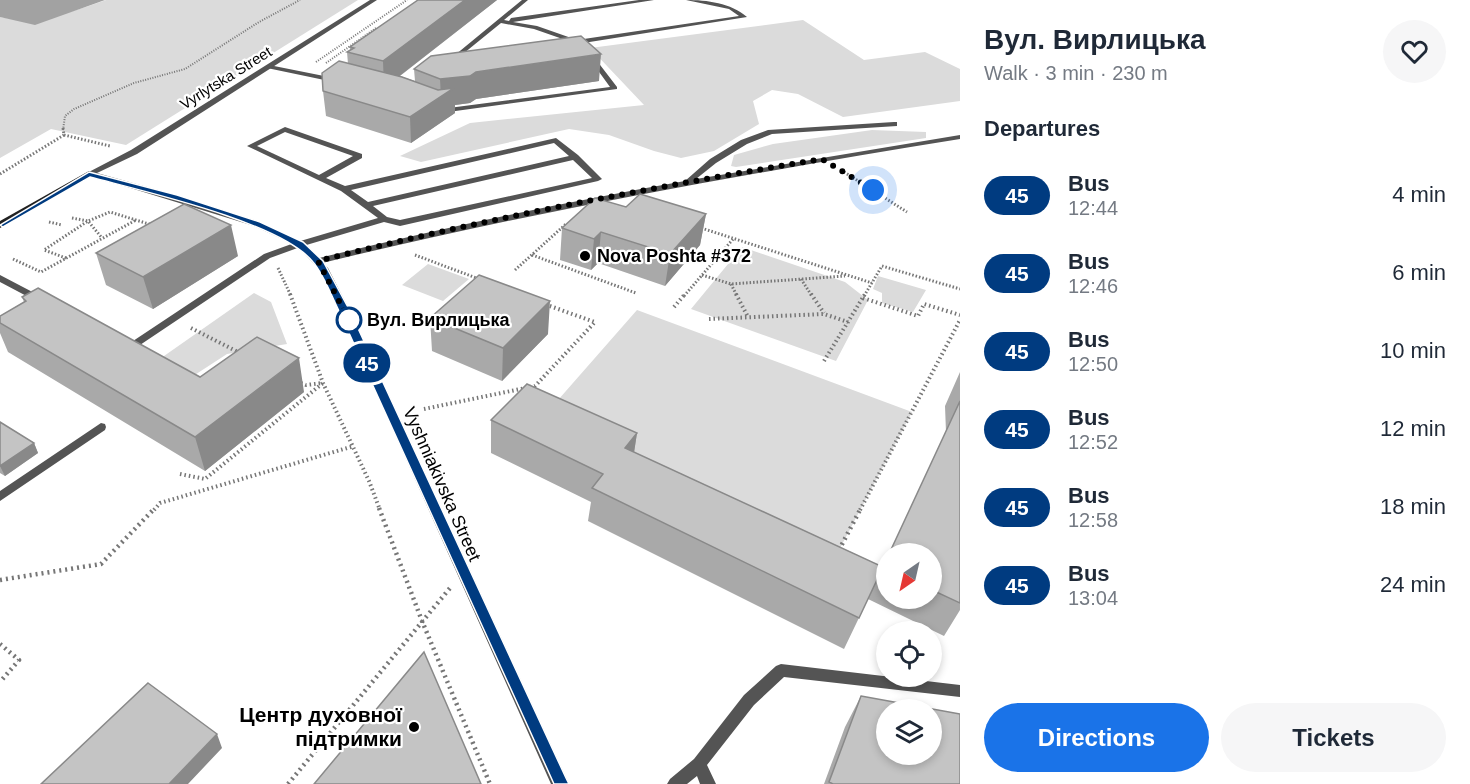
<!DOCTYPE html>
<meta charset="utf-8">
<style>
:root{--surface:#fff;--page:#f6f6f7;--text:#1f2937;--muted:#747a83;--accent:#1a73e8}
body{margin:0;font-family:Helvetica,sans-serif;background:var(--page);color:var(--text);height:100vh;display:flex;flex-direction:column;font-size:22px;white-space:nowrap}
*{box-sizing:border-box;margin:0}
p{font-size:20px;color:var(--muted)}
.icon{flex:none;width:33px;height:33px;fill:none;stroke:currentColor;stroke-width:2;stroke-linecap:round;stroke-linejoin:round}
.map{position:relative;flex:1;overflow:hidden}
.details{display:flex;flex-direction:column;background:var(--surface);width:510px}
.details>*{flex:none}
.badge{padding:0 12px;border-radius:20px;font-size:21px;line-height:39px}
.needle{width:39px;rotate:214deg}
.fabs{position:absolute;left:876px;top:543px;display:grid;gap:12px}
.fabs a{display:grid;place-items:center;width:66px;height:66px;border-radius:50%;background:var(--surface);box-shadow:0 3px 9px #0003;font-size:30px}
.you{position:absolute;width:30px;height:30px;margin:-15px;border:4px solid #fff;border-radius:50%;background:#1a73e8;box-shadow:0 0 0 9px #1a73e833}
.map>.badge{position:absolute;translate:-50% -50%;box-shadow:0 0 0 3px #fff}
h2{padding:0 24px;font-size:22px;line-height:54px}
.round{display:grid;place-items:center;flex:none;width:63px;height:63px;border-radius:32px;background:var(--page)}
.head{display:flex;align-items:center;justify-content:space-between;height:102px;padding:0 24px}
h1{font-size:28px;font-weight:800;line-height:45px}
.primary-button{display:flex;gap:12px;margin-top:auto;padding:12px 24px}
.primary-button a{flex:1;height:69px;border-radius:36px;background:var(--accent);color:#fff;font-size:24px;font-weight:800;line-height:69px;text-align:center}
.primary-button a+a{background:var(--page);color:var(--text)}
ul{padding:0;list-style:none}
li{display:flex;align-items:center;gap:18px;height:78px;padding:0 24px}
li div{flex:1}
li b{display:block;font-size:22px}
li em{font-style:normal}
li .badge{min-width:66px;font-weight:700;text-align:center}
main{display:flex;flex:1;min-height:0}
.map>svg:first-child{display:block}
.green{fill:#dbdbdb}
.water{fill:#a2a2a2}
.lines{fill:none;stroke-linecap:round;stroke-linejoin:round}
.path-far3{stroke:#767676;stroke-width:2;stroke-dasharray:1 1.5;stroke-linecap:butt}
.path-far2{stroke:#767676;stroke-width:3;stroke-dasharray:1.5 2;stroke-linecap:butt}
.path-far1{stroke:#767676;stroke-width:4;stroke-dasharray:1.5 3;stroke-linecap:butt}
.path{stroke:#767676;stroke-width:4.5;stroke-dasharray:2 4;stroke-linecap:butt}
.lane{fill:#545454;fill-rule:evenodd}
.street{fill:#545454;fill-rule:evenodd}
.secondary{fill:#212121;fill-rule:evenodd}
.wall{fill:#a9a9a9}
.shaded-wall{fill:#898989}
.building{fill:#c4c4c4;stroke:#898989;stroke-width:1.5;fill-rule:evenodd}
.line{fill:#003b80;stroke:#fff;stroke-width:1.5}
.walk{stroke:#000;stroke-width:6;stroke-dasharray:0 10.8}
.poi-dot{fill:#000;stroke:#fff;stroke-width:2}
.stop-dot{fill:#fff;stroke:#003b80;stroke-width:3}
.labels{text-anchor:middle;stroke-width:4.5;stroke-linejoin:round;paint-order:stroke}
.far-street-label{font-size:15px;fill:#000;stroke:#fff}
.poi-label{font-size:18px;font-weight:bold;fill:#000;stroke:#fff;text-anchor:start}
.stop-label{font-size:18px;font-weight:bold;fill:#000;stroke:#fff;text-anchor:start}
.street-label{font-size:18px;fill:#000;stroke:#fff}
.near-poi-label{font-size:21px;font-weight:bold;fill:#000;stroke:#fff;text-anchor:end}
</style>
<main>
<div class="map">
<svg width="960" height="784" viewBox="0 0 960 784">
<rect width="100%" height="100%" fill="#fff"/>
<!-- green -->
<path class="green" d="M106,0H358L126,145L51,129L0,158V17C36,25 72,12 106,0Z
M803,20L864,60L925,52L960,69V101L843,117L798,94L772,90L753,101L759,124L714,151L681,158L654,151L609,135L569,129L421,162L400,156L470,123L644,105L590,48Z
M872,130L926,132V138L736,167L731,166L734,155L773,144Z
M742,247L845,282L868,300L836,361L691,309Z
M428,264L469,279L443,301L402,285Z
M878,276L926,290L913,312L882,303V293L873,289Z
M254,293L271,302L287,344L227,354L187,380L154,363Z
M637,310L912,412L838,552L544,416Z"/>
<!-- water -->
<path class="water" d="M0,0H105L35,25L0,17Z"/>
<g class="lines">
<!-- path-far3 -->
<path class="path-far3" d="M316,62L407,0
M326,63L376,28
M63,130L65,116L74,109L134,83L185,69L259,22L300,0"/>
<!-- path-far2 -->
<path class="path-far2" d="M64,135L110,146
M844,172L907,212
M0,174L64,135L63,128
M72,218L88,221L102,238
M49,222L62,225
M698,227L872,283
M415,255L479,279
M532,255L636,293
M66,258L44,250L88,221L110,212L152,225
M13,259L41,272L136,220
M278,268L291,296
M515,270L566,224
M702,275L731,284L845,276
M801,279L812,296
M731,284L737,296
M684,296L734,238
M864,296L882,266L960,289"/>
<!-- path-far1 -->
<path class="path-far1" d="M290,294L323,383L369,481L380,510
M736,294L748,317
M811,294L824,313
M863,298L918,316L924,304L960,315
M674,307L685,294
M709,319L824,314L848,322
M191,328L240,353
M824,361L865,294
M301,383L306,385L323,383
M424,409L535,386L595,322L547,305
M180,474L205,479L323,383
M154,510L160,503L354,446
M860,510L960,320"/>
<!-- path -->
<path class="path" d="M379,508L422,621L490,784
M839,550L861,508
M0,580L101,564L155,508
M0,644L19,660L0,682
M288,784L450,588"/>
<!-- lane -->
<path class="lane" d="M522,0H528L504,20L509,21L511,18L639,0H654L513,22L537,26L577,40L739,16L729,9L686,0C707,0 731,3 747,17L577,44L534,29L501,23L453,62H449V60Z
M592,56L594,57L617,87V89L441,113L438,111L441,109L610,87L589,58Z
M269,65L334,78L337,80L334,82L267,68V66Z
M894,122H897V126L772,134L747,144L716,163L696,179L960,135V139C745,174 530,212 318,264L314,261L315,259C437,229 561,203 685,181L710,159L741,140L768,130Z
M285,127L362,154V158L326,178L345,186L556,138L578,155L602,179L598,181L400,226L384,222L303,246L270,258L134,349C128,351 123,349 120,344L121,342L130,343L264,254L297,242L378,218L341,191L247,146ZM285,132L353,156L319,175L257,146ZM554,143L569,156L368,202L351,190ZM573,160L592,178L400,220L387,217L373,206Z
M0,275L42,297L44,299L42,301H36L0,282Z
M101,423L105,424L106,427L105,430L0,501V491Z
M781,664L960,685V697L784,677L754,705L707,765L716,784H700L697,776L687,784H667L670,779L694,759L744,695L776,666Z"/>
<!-- street -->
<path class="street" d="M370,0H377L137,154L97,173L176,195L260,222L303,242L328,268L350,311L569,784H551L340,311L319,269L297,246L254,226L85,174L131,150Z"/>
<!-- secondary -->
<path class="secondary" d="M89,171L93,174L92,176L0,228V221Z"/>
</g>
<!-- wall -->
<path class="wall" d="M418,0H497L400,76L415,81L414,69L599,81L476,99L470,103L455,105V113L411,143L326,116L323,91L348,64L347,52L350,50V47Z
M626,207L706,214L700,245L665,286L598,263L591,270L560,260L562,228Z
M96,253L238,256L153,309L106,285Z
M22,297L200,377L304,392L205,471L8,352L0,333V316L24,302Z
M430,318L548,334L502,381L432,351Z
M960,372V610L944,636L868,599L844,649L588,521L591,502L491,453V420L637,433L634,452L883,567L886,558V598H932V554L946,432L945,406Z
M0,422L34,443L38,453L5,476L0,473Z
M861,696L960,784H824L845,727Z"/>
<!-- shaded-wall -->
<path class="shaded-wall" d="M465,0H497L384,88L383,61Z
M601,54L599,81L476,99L470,103L455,105V113L411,143L410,117L441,97L440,79L476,72Z
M706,214L700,245L665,286L670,254Z
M231,225L238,256L153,309L143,277Z
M601,232L598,263L591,270L594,239Z
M550,301L548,334L502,381L503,348Z
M299,358L304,392L205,471L195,437Z
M637,433L632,466L625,448Z
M34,443L38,453L5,476L0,466Z
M217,734L222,748L188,784H169Z"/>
<!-- building -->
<path class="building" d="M418,0H465L383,61L347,52L354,48L350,47Z
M581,36L601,54L476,72L470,76L440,79L414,69L431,56Z
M339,61L402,77L438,90L454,88L410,117L323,91L322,73Z
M640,194L706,214L670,254L601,232L594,239L562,228L595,198L626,207Z
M184,204L231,225L143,277L96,253Z
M479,275L550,301L503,348L430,318Z
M38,288L200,377L257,337L299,358L195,437L0,323V316L26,301L22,297Z
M527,384L637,433L625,448L883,567L859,618L592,488L603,474L491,420Z
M960,401V603L932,590V554H889Z
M0,422L34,443L0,466Z
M886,558V568L883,567Z
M424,652L481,784H314Z
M148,683L217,734L169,784H41Z
M861,696L960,714V784H833L829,782ZM886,710H932V754H886Z"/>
<!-- line -->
<path class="line" d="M89,172L177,195L260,222L303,242L323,261L350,311L566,778L569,784H554L339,311C331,295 324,275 313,262C281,222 142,191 90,177L3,227L0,225Z"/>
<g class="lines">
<!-- walk -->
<path class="walk" d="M349,320L318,261C484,219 653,187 822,159L873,190"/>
</g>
<!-- markers -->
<g class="poi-dot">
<circle cx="585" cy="256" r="6"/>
<circle cx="414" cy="727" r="6"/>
</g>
<circle class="stop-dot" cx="349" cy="320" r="12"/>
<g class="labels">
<!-- far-street labels -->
<g class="far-street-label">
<text transform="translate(226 78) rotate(-32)" y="5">Vyrlytska Street</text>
</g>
<!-- poi labels -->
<g class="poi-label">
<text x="597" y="262">Nova Poshta #372</text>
</g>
<!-- stop labels -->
<g class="stop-label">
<text x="367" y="326">Вул. Вирлицька</text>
</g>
<!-- street labels -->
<g class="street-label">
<text transform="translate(442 484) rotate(66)" y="6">Vyshniakivska Street</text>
</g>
<!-- near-poi labels -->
<g class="near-poi-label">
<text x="402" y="722">Центр духовної<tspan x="402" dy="24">підтримки</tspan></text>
</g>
</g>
</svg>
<div class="fabs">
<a><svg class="needle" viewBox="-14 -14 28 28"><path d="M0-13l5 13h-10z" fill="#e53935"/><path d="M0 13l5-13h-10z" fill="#747a83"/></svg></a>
<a><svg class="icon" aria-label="locate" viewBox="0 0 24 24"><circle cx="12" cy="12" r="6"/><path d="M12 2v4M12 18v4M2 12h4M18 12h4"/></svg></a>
<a><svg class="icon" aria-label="layers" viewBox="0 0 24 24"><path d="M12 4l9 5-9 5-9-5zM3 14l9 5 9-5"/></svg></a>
</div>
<div class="you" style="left:873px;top:190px"></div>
<b class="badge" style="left:367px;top:363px;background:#003b80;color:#fff">45</b>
</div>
<section class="details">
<div class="head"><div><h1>Вул. Вирлицька</h1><p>Walk · 3 min · 230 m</p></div><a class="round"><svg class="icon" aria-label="heart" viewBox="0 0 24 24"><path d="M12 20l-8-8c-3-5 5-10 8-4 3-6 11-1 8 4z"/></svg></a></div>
<h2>Departures</h2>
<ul>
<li><span class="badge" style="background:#003b80;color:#fff">45</span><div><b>Bus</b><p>12:44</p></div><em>4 min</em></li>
<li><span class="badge" style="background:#003b80;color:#fff">45</span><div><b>Bus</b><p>12:46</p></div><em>6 min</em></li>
<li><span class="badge" style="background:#003b80;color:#fff">45</span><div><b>Bus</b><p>12:50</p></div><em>10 min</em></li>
<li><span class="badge" style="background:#003b80;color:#fff">45</span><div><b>Bus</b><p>12:52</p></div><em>12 min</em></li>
<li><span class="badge" style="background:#003b80;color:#fff">45</span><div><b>Bus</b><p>12:58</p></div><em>18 min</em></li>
<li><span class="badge" style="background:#003b80;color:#fff">45</span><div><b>Bus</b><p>13:04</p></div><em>24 min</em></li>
</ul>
<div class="primary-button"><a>Directions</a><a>Tickets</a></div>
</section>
</main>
